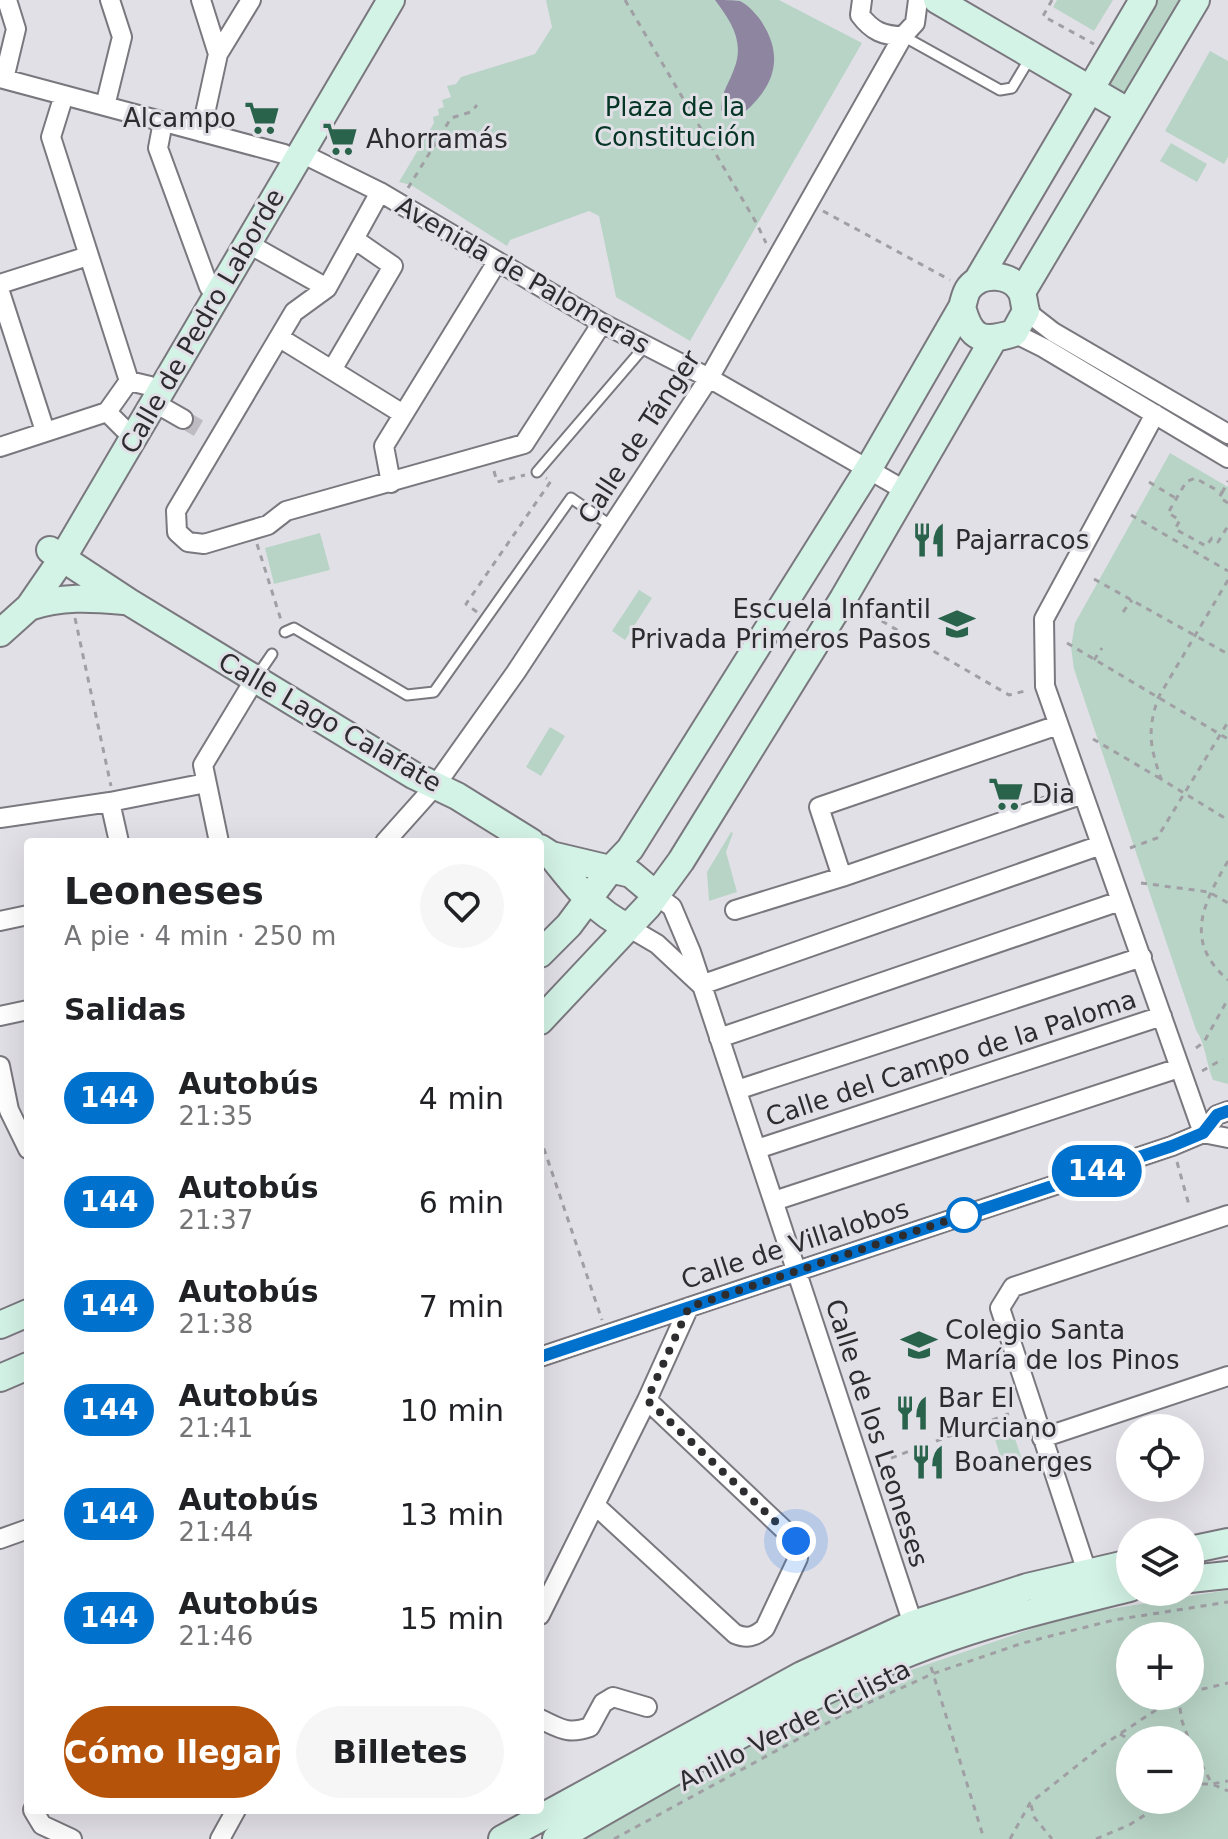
<!DOCTYPE html>
<html lang="es">
<meta charset="utf-8">
<style>
:root{--surface:#fff;--page:#f6f6f6;--text:#202124;--muted:#757577;--accent:#b45309}
body{margin:0;font-family:"DejaVu Sans",sans-serif;background:var(--page);color:var(--text);height:100vh;display:flex;flex-direction:column;font-size:30px;white-space:nowrap}
*{box-sizing:border-box;margin:0}
p{font-size:26px;color:var(--muted)}
.icon{flex:none;width:44px;height:44px;fill:none;stroke:currentColor;stroke-width:2;stroke-linecap:round;stroke-linejoin:round}
.map{position:relative;flex:1;overflow:hidden}
.panel{position:absolute;left:24px;top:838px;width:520px;height:976px;display:flex;flex-direction:column;background:var(--surface);border-radius:8px;box-shadow:0 8px 32px #0002}
.panel>*{flex:none}
.badge{padding:0 16px;border-radius:26px;font-size:28px;line-height:52px}
.buttons{position:absolute;left:1116px;top:1414px;display:grid;gap:16px}
.buttons a{display:grid;place-items:center;width:88px;height:88px;border-radius:50%;background:var(--surface);box-shadow:0 8px 32px #0002;font-size:40px}
.you{position:absolute;width:40px;height:40px;margin:-20px;border:6px solid #fff;border-radius:50%;background:#1a73e8;box-shadow:0 0 0 12px #1a73e833}
.map>.badge{position:absolute;translate:-50% -50%;box-shadow:0 0 0 4px #fff}
h2{padding:0 40px;font-size:30px;line-height:72px}
.round{display:grid;place-items:center;flex:none;width:84px;height:84px;border-radius:42px;background:var(--page)}
.headline{display:flex;align-items:center;justify-content:space-between;height:136px;padding:0 40px}
h1{font-size:38px;font-weight:700;line-height:60px}
.cta{display:flex;gap:16px;margin-top:auto;padding:16px 40px}
.cta a{flex:1;height:92px;border-radius:48px;background:var(--accent);color:#fff;font-size:32px;font-weight:700;line-height:92px;text-align:center}
.cta a+a{background:var(--page);color:var(--text)}
ul{padding:0;list-style:none}
li{display:flex;align-items:center;gap:24px;height:104px;padding:0 40px}
li div{flex:1}
li b{display:block;font-size:30px}
li em{font-style:normal}
li .badge{min-width:88px;font-weight:700;text-align:center}
.map>svg:first-child{display:block}
.green{fill:#b8d4c6;fill-rule:evenodd}
.water{fill:#8e85a1}
.lines{fill:none;stroke-linecap:round;stroke-linejoin:round}
.street-tunnel{stroke:#bebcc2;stroke-width:18;stroke-dasharray:18 9;stroke-linecap:butt}
.lane-casing{stroke:#7a787e;stroke-width:13}
.street-casing{stroke:#7a787e;stroke-width:22}
.secondary-casing{stroke:#7a787e;stroke-width:30}
.path{stroke:#a09fa4;stroke-width:3;stroke-dasharray:6 6;stroke-linecap:butt}
.lane{stroke:#fff;stroke-width:9}
.street{stroke:#fff;stroke-width:18}
.secondary{stroke:#d3f3e6;stroke-width:26}
.line-casing{stroke:#fff;stroke-width:18}
.line{stroke:#0072ce;stroke-width:12}
.walk{stroke:#2d2c2f;stroke-width:8;stroke-dasharray:0 14.4}
.stop-dot{fill:#fff;stroke:#0072ce;stroke-width:4}
.labels{text-anchor:middle;stroke-width:6;stroke-linejoin:round;paint-order:stroke}
.park-label{font-size:26px;fill:#053525;stroke:#e2e0e7}
.poi-label{font-size:26px;fill:#2d2c2f;stroke:#e2e0e7;text-anchor:start}
.street-label{font-size:26px;fill:#2d2c2f;stroke:#e2e0e7}
</style>
<div class="map">
<svg width="1228" height="1839" viewBox="0 0 1228 1839">
<rect width="100%" height="100%" fill="#e2e0e7"/>
<!-- green -->
<path class="green" d="M546,0H779L862,43L690,341L616,297L599,216L589,211L510,240L507,246L411,185L399,182L434,123L433,117L439,115L438,109L444,107L442,100L451,97L447,86L456,84L461,77L535,54L552,27Z
M1057,0H1113L1094,31L1053,7Z
M1155,0H1183L1128,94L1105,82Z
M1210,51L1228,61V157L1224,164L1165,131Z
M1171,143L1207,164L1197,182L1160,161Z
M1170,453L1228,487V1084L1213,1080C1206,1063 1206,1045 1196,1030L1074,669L1071,647L1075,623Z
M320,533L330,570L274,584L265,548Z
M639,590L652,598L625,640L612,631Z
M550,727L565,736L541,776L526,767Z
M731,832L733,833L726,852L737,892L709,901L707,872Z
M1012,1430L1024,1465L1005,1471L994,1436Z
M1228,1590V1839H581L849,1691L1072,1615ZM1130,1636H1190V1696H1130ZM1130,1740H1190V1800H1130Z"/>
<!-- water -->
<path class="water" d="M715,0C723,0 733,0 740,1C748,5 754,12 759,18C781,49 779,77 753,104C745,113 738,117 726,117L721,110C722,90 728,86 734,69C745,42 731,21 715,0Z"/>
<g class="lines">
<!-- street-tunnel -->
<path class="street-tunnel" d="M183,419L205,432"/>
<!-- lane casing -->
<g class="lane-casing">
<path id="lane" d="M903,36L1000,90L1012,88L1030,58
M537,472L645,346
M285,632L294,628L407,695L434,692L571,498L613,527
M257,676L272,654"/>
</g>
<!-- street casing -->
<g class="street-casing">
<path id="street" d="M862,0L860,15C872,31 883,36 903,36L915,23L918,0
M218,54L251,0
M0,78L284,154
M4,79L16,29L7,0
M64,95L51,137L129,381
M105,106L122,37L110,0
M163,122L158,148L209,287
M201,132L218,54L201,0
M299,152L380,192L602,323L709,378L906,491
M380,192L327,288L294,312L176,511L177,532L188,542L204,544L268,525L286,511L524,444L602,323
M247,243L327,288
M0,284L88,256
M0,292L45,431
M1026,311L1053,332L1228,434
M1014,333L1044,348L1228,458
M280,338L403,414
M332,370L393,266L354,239
M155,403L183,419
M1155,414L1044,619L1045,686L1203,1133
M124,429L107,412L129,381L150,386
M0,447L107,412
M391,483L384,446L497,262
M110,802L119,842
M0,818L110,802L206,783
M219,842L203,765L255,679
M385,842L435,786L516,672L709,378L903,36
M842,877L819,807L1058,725
M656,895L672,907L691,952L913,1624L919,1631
M735,910L842,877L1083,794
M0,921L28,915
M628,927L657,944L701,985
M701,985L1101,845
M0,1016L28,1010
M719,1038L1120,901
M0,1066L9,1110L28,1149
M737,1090L1142,957
M1203,1133L1228,1138
M757,1149L1162,1016
M774,1201L1179,1068
M540,1357L1172,1146L1203,1133L1217,1115L1228,1111
M1042,1438L1228,1376
M595,1505L735,1634C747,1639 755,1637 765,1628L798,1558L796,1541L647,1400
M0,1539L28,1529
M1087,1572L1000,1308L1013,1287L1228,1215
M540,1615L647,1400L689,1307
M540,1719C560,1728 567,1735 590,1727L603,1703L613,1697L647,1707
M33,1810L42,1825L72,1839
M220,1839L236,1810"/>
</g>
<!-- secondary casing -->
<g class="secondary-casing">
<path id="secondary" d="M937,0L1129,112
M977,281L1143,0
M1022,292L1196,0
M50,550L129,602L413,775L457,796L531,842
M29,607C61,596 91,598 124,601
M0,633L29,607L62,559L391,0
M540,848L551,855L631,874L656,895
M551,855C573,883 596,913 628,927
M540,954L569,925L610,870L630,849L869,468L962,307C964,301 965,293 969,288C981,272 1011,273 1021,291C1024,296 1024,305 1026,311L1014,333C982,343 971,340 962,307
M540,1021L648,906L681,861L843,599L993,340
M0,1325L28,1313
M0,1378L28,1366
M1190,1550L1228,1542
M1190,1579L1228,1575
M502,1839L802,1675L913,1624L1027,1587L1130,1563
M556,1839C664,1778 773,1712 887,1662C964,1628 1049,1608 1130,1588"/>
</g>
<!-- path -->
<path class="path" d="M625,0L757,224L766,243
M1052,0L1043,16L1094,44
M408,188L451,118L471,112L477,105
M823,211L950,280
M494,471L497,482L525,475
M1149,482L1177,499
M1222,493L1228,481
M1228,503L1219,497L1222,493L1195,478L1186,482L1168,513L1180,520L1175,529L1206,546L1212,538L1218,542L1228,526
M1131,515L1228,571
M257,544L281,620
M1094,579L1228,654
M1228,580L1158,698C1147,732 1150,746 1161,779L1228,820
M861,609L1009,695L1025,691
M477,612L466,604L551,481L546,478
M1123,612L1132,600
M75,618L111,786
M1067,643L1228,739
M1094,660L1102,648
M1093,739L1161,779
M1130,848L1157,838L1228,722
M1228,861C1202,905 1184,942 1228,980
M1141,883L1209,892L1228,903
M1196,1048L1204,1042L1228,999
M1202,1071L1223,1059
M540,1137L602,1320
M1177,1162L1189,1205
M891,1458L1011,1413
M931,1667L984,1839
M1190,1692L1228,1683
M1178,1696L1182,1721L1189,1740
M1120,1734L1130,1740
M1190,1743L1212,1784L1228,1781
M1190,1784H1212L1228,1791
M1031,1805L1034,1817L1052,1839
M614,1839L844,1714L932,1674L1023,1643L1114,1620L1228,1602
M1010,1839L1030,1803L1103,1745L1177,1696
M1096,1839L1129,1825L1169,1800"/>
<!-- lane -->
<use href="#lane" class="lane"/>
<!-- street -->
<use href="#street" class="street"/>
<!-- secondary -->
<use href="#secondary" class="secondary"/>
</g>
<g class="lines">
<!-- line casing -->
<g class="line-casing">
<path id="line" d="M540,1357L1172,1146L1203,1133L1217,1115L1228,1111"/>
</g>
<!-- line -->
<use href="#line" class="line"/>
<!-- walk -->
<path class="walk" d="M796,1541L647,1400L689,1307L964,1215"/>
</g>
<!-- icons -->
<defs>
<g id="supermarket-bare" transform="scale(2.76)"><path d="M-6-5.5h2.5l.6 2H6L4.5 2H-2.5L-4.4-4H-6ZM-1.5 3.2a1.3 1.3 0 1 0 .1 0ZM3 3.2a1.3 1.3 0 1 0 .1 0Z" fill="#2a634c" stroke="#e2e0e7" stroke-width="2.5" paint-order="stroke"/></g>
<g id="restaurant-bare" transform="scale(2.76)"><path d="M-5-6h1v4h1v-4h1v4h1v-4h1v5L-1.5 .5V6h-2V.5L-5-1ZM5-6V6H3V1.5H1.5Q1.5-4 5-6Z" fill="#2a634c" stroke="#e2e0e7" stroke-width="2.5" paint-order="stroke"/></g>
<g id="school-bare" transform="scale(2.76)"><path d="M0-5L7-2L0 1L-7-2ZM-4 1L0 2.5L4 1V4Q0 6-4 4Z" fill="#2a634c" stroke="#e2e0e7" stroke-width="2.5" paint-order="stroke"/></g>
</defs>
<g fill-rule="evenodd">
<use href="#supermarket-bare" x="262" y="118"/>
<use href="#supermarket-bare" x="340" y="139"/>
<use href="#restaurant-bare" x="929" y="540"/>
<use href="#school-bare" x="957" y="624"/>
<use href="#supermarket-bare" x="1006" y="794"/>
<use href="#school-bare" x="919" y="1345"/>
<use href="#restaurant-bare" x="912" y="1413"/>
<use href="#restaurant-bare" x="928" y="1462"/>
</g>
<!-- markers -->
<circle class="stop-dot" cx="964" cy="1215" r="16"/>
<g class="labels">
<!-- park labels -->
<g class="park-label">
<text x="675" y="116">Plaza de la<tspan x="675" dy="30">Constitución</tspan></text>
</g>
<!-- poi labels -->
<g class="poi-label">
<text x="236" y="127" text-anchor="end">Alcampo</text>
<text x="366" y="148">Ahorramás</text>
<text x="955" y="549">Pajarracos</text>
<text x="931" y="618" text-anchor="end">Escuela Infantil<tspan x="931" dy="30">Privada Primeros Pasos</tspan></text>
<text x="1032" y="803">Dia</text>
<text x="945" y="1339">Colegio Santa<tspan x="945" dy="30">María de los Pinos</tspan></text>
<text x="938" y="1407">Bar El<tspan x="938" dy="30">Murciano</tspan></text>
<text x="954" y="1471">Boanerges</text>
</g>
<!-- street labels -->
<g class="street-label">
<text transform="translate(523 275) rotate(30)" y="9">Avenida de Palomeras</text>
<text transform="translate(202 321) rotate(-60)" y="9">Calle de Pedro Laborde</text>
<text transform="translate(639 437) rotate(-57)" y="9">Calle de Tánger</text>
<text transform="translate(330 722) rotate(30)" y="9">Calle Lago Calafate</text>
<text transform="translate(951 1058) rotate(-18)" y="9">Calle del Campo de la Paloma</text>
<text transform="translate(795 1244) rotate(-18)" y="9">Calle de Villalobos</text>
<text transform="translate(877 1433) rotate(72)" y="9">Calle de los Leoneses</text>
<text transform="translate(794 1725) rotate(-27)" y="9">Anillo Verde Ciclista</text>
</g>
</g>
</svg>
<div class="buttons">
<a><svg class="icon" aria-label="locate" viewBox="0 0 24 24"><circle cx="12" cy="12" r="6"/><path d="M12 2v4M12 18v4M2 12h4M18 12h4"/></svg></a>
<a><svg class="icon" aria-label="layers" viewBox="0 0 24 24"><path d="M12 4l9 5-9 5-9-5zM3 14l9 5 9-5"/></svg></a>
<a>+</a>
<a>−</a>
</div>
<div class="you" style="left:796px;top:1541px"></div>
<b class="badge" style="left:1097px;top:1171px;background:#0072ce;color:#fff">144</b>
<section class="panel">
<div class="headline"><div><h1>Leoneses</h1><p>A pie · 4 min · 250 m</p></div><a class="round"><svg class="icon" aria-label="heart" viewBox="0 0 24 24"><path d="M12 20l-8-8c-3-5 5-10 8-4 3-6 11-1 8 4z"/></svg></a></div>
<h2>Salidas</h2>
<ul>
<li><span class="badge" style="background:#0072ce;color:#fff">144</span><div><b>Autobús</b><p>21:35</p></div><em>4 min</em></li>
<li><span class="badge" style="background:#0072ce;color:#fff">144</span><div><b>Autobús</b><p>21:37</p></div><em>6 min</em></li>
<li><span class="badge" style="background:#0072ce;color:#fff">144</span><div><b>Autobús</b><p>21:38</p></div><em>7 min</em></li>
<li><span class="badge" style="background:#0072ce;color:#fff">144</span><div><b>Autobús</b><p>21:41</p></div><em>10 min</em></li>
<li><span class="badge" style="background:#0072ce;color:#fff">144</span><div><b>Autobús</b><p>21:44</p></div><em>13 min</em></li>
<li><span class="badge" style="background:#0072ce;color:#fff">144</span><div><b>Autobús</b><p>21:46</p></div><em>15 min</em></li>
</ul>
<div class="cta"><a>Cómo llegar</a><a>Billetes</a></div>
</section>
</div>
